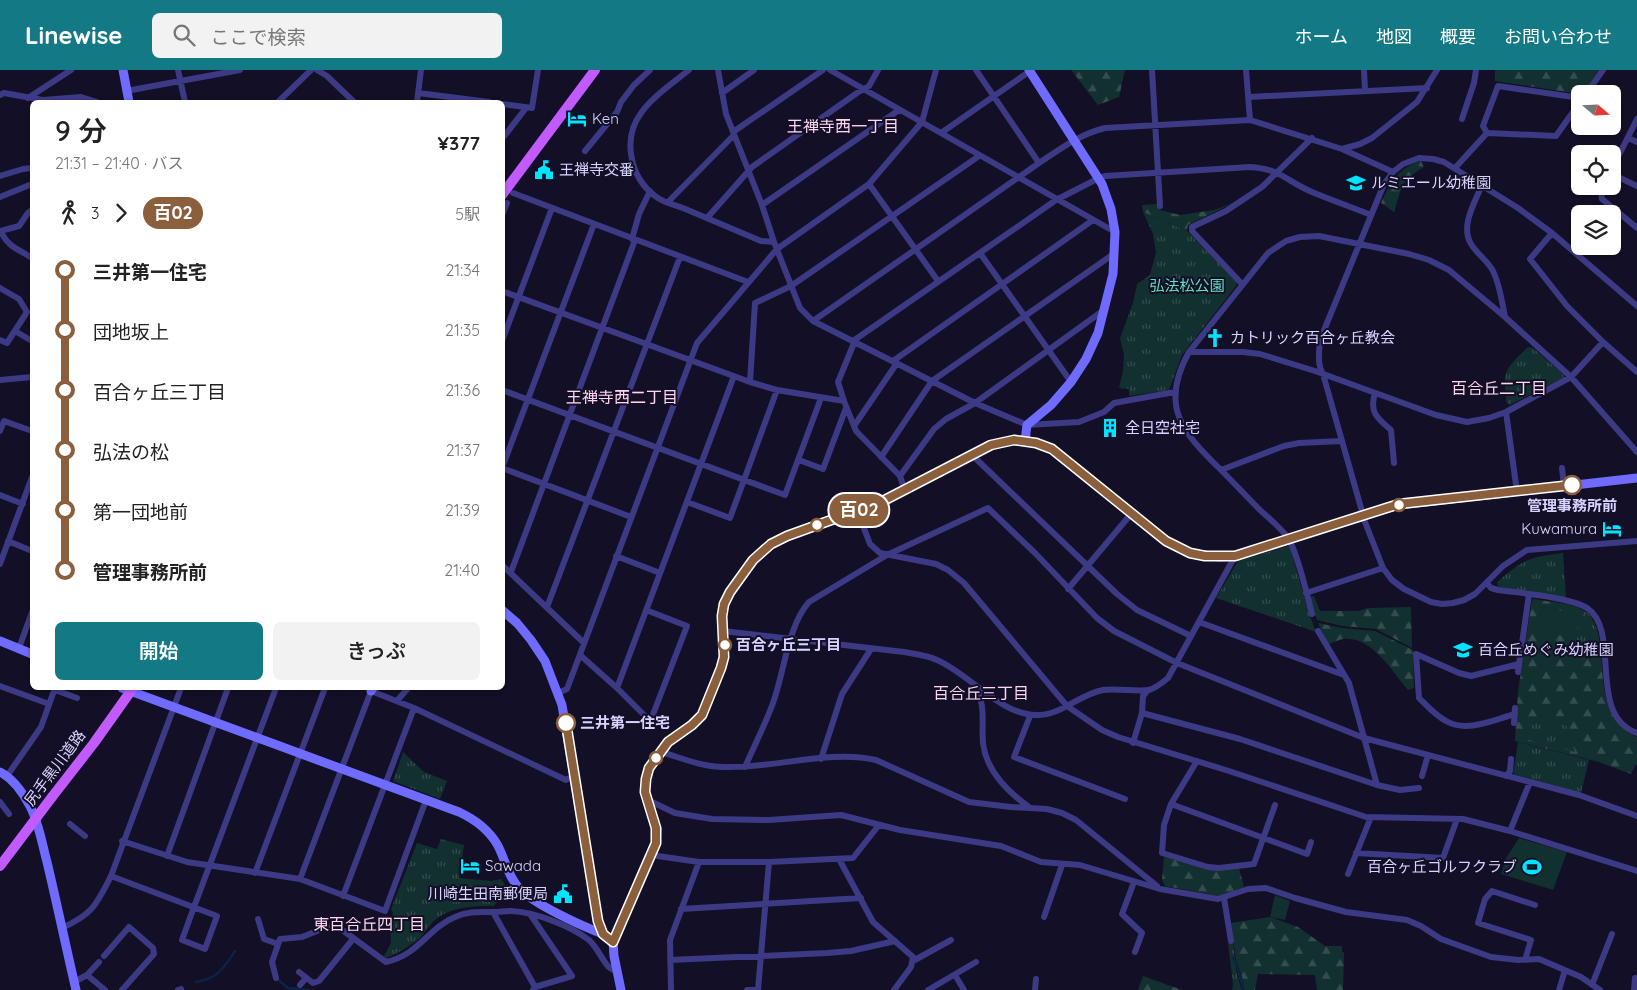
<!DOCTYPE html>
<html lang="ja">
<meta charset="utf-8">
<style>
:root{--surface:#fff;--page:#f2f2f2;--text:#222;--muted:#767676;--accent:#137a85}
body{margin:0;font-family:Quicksand,"Noto Sans JP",sans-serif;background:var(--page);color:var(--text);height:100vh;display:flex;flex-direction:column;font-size:19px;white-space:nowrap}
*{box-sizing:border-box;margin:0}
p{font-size:16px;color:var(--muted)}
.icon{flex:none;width:28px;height:28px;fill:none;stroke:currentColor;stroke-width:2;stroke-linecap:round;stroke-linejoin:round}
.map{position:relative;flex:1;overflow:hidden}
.side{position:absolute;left:30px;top:30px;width:475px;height:590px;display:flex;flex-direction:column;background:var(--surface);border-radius:8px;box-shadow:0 1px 4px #0004}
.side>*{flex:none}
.badge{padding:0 10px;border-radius:16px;font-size:18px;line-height:32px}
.needle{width:32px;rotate:109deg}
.buttons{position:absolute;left:1571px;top:15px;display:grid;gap:10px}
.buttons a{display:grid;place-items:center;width:50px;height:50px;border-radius:8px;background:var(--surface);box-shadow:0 1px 4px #0004;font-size:25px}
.map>.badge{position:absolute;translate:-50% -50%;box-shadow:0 0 0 2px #fff}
.legs{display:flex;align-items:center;gap:8px;height:55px;padding:0 25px;font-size:16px}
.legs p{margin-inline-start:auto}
.summary{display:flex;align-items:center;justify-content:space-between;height:85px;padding:0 25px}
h1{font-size:28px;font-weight:600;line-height:38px}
.cta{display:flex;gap:10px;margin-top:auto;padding:10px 25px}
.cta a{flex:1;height:58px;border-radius:8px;background:var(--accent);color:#fff;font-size:20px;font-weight:600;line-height:58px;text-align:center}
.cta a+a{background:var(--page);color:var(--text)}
ul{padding:0 25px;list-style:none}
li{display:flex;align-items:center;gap:18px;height:60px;font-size:19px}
li i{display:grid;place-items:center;width:8px;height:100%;margin:0 6px;background:currentColor}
li i::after{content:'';width:12px;height:12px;margin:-6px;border:4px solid;border-radius:50%;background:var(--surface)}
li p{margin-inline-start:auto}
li:first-child i{background:linear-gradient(#0000 50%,currentColor 0)}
li:last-child i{background:linear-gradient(currentColor 50%,#0000 0)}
header{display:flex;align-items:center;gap:30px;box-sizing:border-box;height:70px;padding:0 25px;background:var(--accent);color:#fff}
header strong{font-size:24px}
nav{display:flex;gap:28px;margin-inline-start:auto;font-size:18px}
.search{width:350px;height:45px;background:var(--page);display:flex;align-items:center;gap:12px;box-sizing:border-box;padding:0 18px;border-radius:8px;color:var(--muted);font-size:19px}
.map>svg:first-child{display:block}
.forest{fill:url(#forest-firs)}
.park{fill:url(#park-tufts)}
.pitch{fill:#12302f}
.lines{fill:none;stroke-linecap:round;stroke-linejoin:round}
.stream{stroke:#0c2248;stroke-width:2.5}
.street{stroke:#3d3a85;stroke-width:6}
.secondary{stroke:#6f6bff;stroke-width:9}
.primary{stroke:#c25bff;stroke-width:10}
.primary-bridge{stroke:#c25bff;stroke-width:10}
.line-1-casing{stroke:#fff;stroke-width:11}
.line-1{stroke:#8b5e3c;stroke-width:8}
.stop-1-dot{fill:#fff;stroke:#8b5e3c;stroke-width:2.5}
.labels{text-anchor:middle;stroke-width:4;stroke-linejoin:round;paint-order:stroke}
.poi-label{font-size:15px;fill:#d9d4ff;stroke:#130f26;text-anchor:start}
.park-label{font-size:15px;fill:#5fe0c0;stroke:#130f26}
.stop-label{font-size:15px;font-weight:bold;fill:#d9d4ff;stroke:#130f26;text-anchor:start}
.street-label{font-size:15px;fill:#d9d4ff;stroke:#130f26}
.neighbourhood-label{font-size:16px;fill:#ffd6f0;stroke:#130f26}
</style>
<header>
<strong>Linewise</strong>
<div class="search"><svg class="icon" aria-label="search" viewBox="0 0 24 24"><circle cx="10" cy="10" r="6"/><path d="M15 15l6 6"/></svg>ここで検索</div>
<nav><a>ホーム</a><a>地図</a><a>概要</a><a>お問い合わせ</a></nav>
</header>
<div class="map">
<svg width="1637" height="920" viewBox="0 0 1637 920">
<defs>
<pattern id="forest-firs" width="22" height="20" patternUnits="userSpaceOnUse" patternTransform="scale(1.25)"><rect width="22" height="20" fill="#12302f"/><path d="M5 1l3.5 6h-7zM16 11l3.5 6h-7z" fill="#344d4e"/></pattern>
<pattern id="park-tufts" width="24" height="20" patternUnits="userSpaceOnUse" patternTransform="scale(1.25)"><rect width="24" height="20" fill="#12302f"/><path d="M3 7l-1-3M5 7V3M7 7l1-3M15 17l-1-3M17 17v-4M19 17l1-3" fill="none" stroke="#344d4e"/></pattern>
</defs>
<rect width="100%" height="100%" fill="#130f26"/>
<!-- forest -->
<path class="forest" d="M1071,0H1125L1119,27L1098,35Z
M1495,0H1599L1584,22L1580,24L1495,11Z
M1421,91L1424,97C1400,111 1402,117 1394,142L1381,133C1390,113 1399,97 1421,91Z
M1233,133L1188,155L1187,161L1143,142L1142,135L1158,134L1160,140L1180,145L1214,140Z
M1314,526L1320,541H1358L1368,538L1411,537L1412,578L1376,559L1342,556L1317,550L1310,527Z
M1534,529C1550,532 1572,532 1586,542C1592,546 1593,551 1596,558C1600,567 1600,574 1601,584C1604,617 1602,650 1637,667V695H1635L1631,704L1599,692L1515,671L1518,621L1532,530Z
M1318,553L1342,558L1375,561L1413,580L1414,618L1408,620C1392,601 1371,565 1343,569C1338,570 1332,573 1328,575Z
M1164,787L1176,790L1239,798L1244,817L1219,826L1165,816L1162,810Z
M1270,847L1298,857L1325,876H1342V882H1344L1343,920H1317L1315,905L1258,904L1255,920H1243L1238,905L1231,853Z
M1143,906L1182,920H1138Z"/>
<!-- park -->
<path class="park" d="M1143,142L1187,161L1237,212L1236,216L1182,285L1169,320L1129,326V319L1119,318L1123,301L1124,285L1120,268L1133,233L1137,214L1150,205L1156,183L1153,164Z
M1528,277L1533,278L1564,305L1563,308L1510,335L1507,333C1502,301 1505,299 1528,277Z
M1288,476L1290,477L1309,543L1316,562L1216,528L1238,491Z
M1563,483L1566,528L1498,517L1497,512C1523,490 1528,487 1563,483Z
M1584,541C1597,551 1599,564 1600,580L1575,573Z
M1532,648L1566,655L1575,682L1529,670Z
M1518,672L1589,690L1581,723L1513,704Z
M403,682L424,702L447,711L440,729L393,711Z
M441,769L464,775L459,808L491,811L501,809L507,818L494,836C474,836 452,836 435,850C429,855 425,863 420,868C410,876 398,883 386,888L384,886L391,873L390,855L393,843L391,839L417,773L437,779Z
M1233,872L1237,905L1242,920H1232L1233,914L1228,873Z"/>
<!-- pitch -->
<path class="pitch" d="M1543,536L1580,546L1574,569L1536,559Z
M1519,768L1567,782L1553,820L1501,804L1505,790Z
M1275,825L1290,831L1285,850L1270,847Z"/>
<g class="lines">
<!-- stream -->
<path class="stream" d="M1233,888C1240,896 1241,909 1244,920
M277,909L288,918L309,920
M196,912C217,909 224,898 235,881"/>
<!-- street -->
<path class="street" d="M178,0L185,32
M317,0L327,6L354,32
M689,0C674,12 652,27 641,43C622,69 630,107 655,126C662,132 674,135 683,138C709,149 735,160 761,171L774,172
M718,0L726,44L762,135L774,172L800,238L813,251L975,333L1027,355L1079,352L1104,342L1114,333L1175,322
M830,0L1115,162
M976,0L1039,93
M1152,0L1160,136
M1246,0L1250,50
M1364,0L1365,20
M126,21L240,0
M418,23L489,32
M722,23L754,0
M1586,24L1603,0
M0,25L4,23L43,30L81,27L97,32
M1249,27L1427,18
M28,28L71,0
M278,32L311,0
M417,32L421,0
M502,34L532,38L538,0
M1462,49L1474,13L1476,0
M733,62L823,0
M941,63L1030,1
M1487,63L1483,56L1498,16L1580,28
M1628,68L1637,72
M502,69L526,38
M1342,79L1360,74L1372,68L1417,32L1437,0
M585,81L617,42L621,32L634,15L650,0
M1455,98L1487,63L1556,66L1580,32
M1612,99L1637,49
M1612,104L1637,116
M0,106L23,99L32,98
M869,114L938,211
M1482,115C1475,132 1460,156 1471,174C1477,184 1488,191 1493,201C1500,215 1502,232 1505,247
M1604,116L1601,122L1602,129L1637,158
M513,123L748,212
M0,127L32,114
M668,132L734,65
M762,135L899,40
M502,145L507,133
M707,148L752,97L857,23L869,16L878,0
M0,161L19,156L28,143L32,140
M1,161C6,176 20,180 32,188
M1552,163L1530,189L1567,236L1603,272L1637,302
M632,169L639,144L650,121
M980,183L1071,312
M1242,214L1192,161V157L1226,141L1262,117L1312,68
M0,218L19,229L27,242L7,273L0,270
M502,221L750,312L777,320L844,331
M1637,236L1552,163L1518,138L1444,92L1433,89L1419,88L1403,94L1393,102L1384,114L1320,270C1319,282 1317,294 1323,304L1365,452L1383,498L1392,510L1404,519L1431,532L1442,534L1453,533L1464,530L1475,524L1503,496L1527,480L1637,471
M813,251L1039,93C1060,79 1080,64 1105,58L1250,50L1342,79L1393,102
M15,261L32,271
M502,271L552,138
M853,271L1056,130L1099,108L1105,106L1250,97C1281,99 1286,111 1312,122C1331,130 1351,137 1371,145
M854,273L838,312L844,331L856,361L900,406L905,421
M1189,282H1243L1260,284L1315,301L1436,345L1467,352L1489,348L1506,342L1571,307L1603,272
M893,291L1093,150
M0,310L32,307
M750,312L755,233L791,216L979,86
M502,320L785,425L821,328
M1375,323C1369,342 1377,348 1391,360L1394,393
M1506,342L1517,422
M854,356L897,293
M0,361L4,351L32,361
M972,385L1117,524L1137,540L1191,566
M881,387L932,311L1115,183
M799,390L823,399L846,338
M502,398L594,154
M502,398L631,447
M1562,398L1564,416
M1221,400L1284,376L1299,373L1342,371
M900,406L934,359L946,349L975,333L1104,240
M0,425L23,434
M687,432L730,448L777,320
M857,440L870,474L880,483L936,494L948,500L964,513L1067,636L1102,660L1118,667L1229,701L1366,747L1463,749L1510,761L1637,801
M8,471L32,481
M616,486L660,503
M0,494L32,407
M502,495L584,573
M511,502L635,170
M1487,513L1491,518L1498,520C1519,523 1570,527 1587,538C1622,561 1586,645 1637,663
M1068,519L1131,444
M1306,523L1383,498
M547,537L680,187
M1312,544C1307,525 1298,483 1288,468C1281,458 1270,449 1261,441C1248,428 1235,414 1221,400C1182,362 1159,336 1189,282L1268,183L1286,171L1300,167L1319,166L1409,184L1429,190L1449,200L1505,247L1571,307L1637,382
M1199,552L1344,605
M723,561L904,582C915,584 927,585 937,590C970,604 1002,647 1039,645C1063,644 1080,624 1103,620C1117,618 1137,622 1149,620C1156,618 1162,613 1168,608L1235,486
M1318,561L1349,613L1377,715
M19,578L32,542
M580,585L617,618L646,647H652L687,556L646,540
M1518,602L1529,524
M0,616L49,634
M974,617C987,634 981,653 983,673C986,700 1008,722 1029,737
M617,618L734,306
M55,620L77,628
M558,623L567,619L697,273L777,179L869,114L922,52L936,0
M397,631L408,618
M1142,643L1240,669L1377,715L1400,720L1419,718
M1515,644C1493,650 1467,663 1446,651C1436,646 1427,636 1419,628L1416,584L1459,603L1471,606L1519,594
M1030,646L1014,687L1125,729
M1514,653L1515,638
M1133,673L1142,643L1143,626L1148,620
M661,682C682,688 702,697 724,697C774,699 828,679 876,690L969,732L1011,737L1047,739L1062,743L1076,750L1157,816
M821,689L842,624L871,579
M1197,691L1171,734L1164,755L1162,783L1208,797L1219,798L1254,794L1275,735
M745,697C754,676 765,655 773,633C784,603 788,555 809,532L887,485L988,438L1035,483L1097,548L1114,561L1177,593L1364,668L1579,725L1637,746
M7,706L41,657L55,618
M1422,706L1428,685
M1506,706L1510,701L1511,689
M648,730L675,743L712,749L769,750L841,745L900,760L1001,776L1041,792L1080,795L1160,819L1218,829L1248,819L1266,818L1295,828L1346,842L1407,850L1421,856L1441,869L1491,887L1518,890L1539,889L1581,907L1600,920
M0,732L9,744
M1171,734L1307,784L1311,772
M70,754L85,766
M1510,761L1530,712
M122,771L187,792L300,809L385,841L426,730
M1356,783L1443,788L1457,749
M651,785L699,792H769L853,788L879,755
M167,786L228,618
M839,789L873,852L913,887L911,897L894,920
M255,803L325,618
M1348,804L1371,747
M111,806L217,846L205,879L182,870L194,837L276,618
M300,809L371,621L414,638L566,710L575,705
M1134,812L1122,844L1142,863L1135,882
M343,826L414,638
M1224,828L1231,871
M681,839L861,828
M493,842L535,917
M530,844L572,906L535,917L533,920
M1044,847L1062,795
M258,849L264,869L278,874
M62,858C93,844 96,835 111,806L181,618
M104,886L129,857L153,878L154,884L122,920
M670,890L827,883L851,881L895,871
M1525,890L1531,870L1478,853L1485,829L1492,821L1535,835
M913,891L951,870
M299,902L313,913L319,911L353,869
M87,905L99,892
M955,905L964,920
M276,908L272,892L280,869L302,867L327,857L341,859L386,892C419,885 428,858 455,847C468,841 479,842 492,842C499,842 505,841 511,841C535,842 571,856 589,870C598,878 604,894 610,898C612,900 614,900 617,900
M74,912L87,905L105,920
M300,915L306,908
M1592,915L1612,864
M178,920L181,919
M671,920L670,870L699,792
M747,920H758
M758,920L769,792
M928,920L976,892
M1035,920L1036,909
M1559,920L1565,900
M1634,920L1635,908"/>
<!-- secondary -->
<path class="secondary" d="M123,0L129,32
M1025,371L1027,355L1051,335L1071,312L1086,289L1098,263L1113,204L1115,162L1111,139L1102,114L1029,0
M502,540L517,553L531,570L545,591L562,635L598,851L603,864L605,866
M0,571L32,584
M122,618L459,742C474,749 488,759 497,774C505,788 507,805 519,818C533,834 582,856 603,864
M371,621L373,618
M0,702C14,709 23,723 30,736C39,753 42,774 47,792C57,834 66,877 76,920
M621,920L614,886L613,872L656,773L657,759L645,722L646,709L649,698L668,672L692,655L702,645L721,598L724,587L722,546L724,534L730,522L753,491L771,474L787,466L881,432L991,375L1014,370L1036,373L1052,379L1166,471L1191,483L1220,487L1235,486L1399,435L1637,408"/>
<!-- primary -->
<path class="primary" d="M502,125L595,0
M52,727L94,673L133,618"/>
<!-- primary-bridge -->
<path class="primary-bridge" d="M0,796L52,727"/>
</g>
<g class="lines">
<!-- line-1 casing -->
<g class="line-1-casing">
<path id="line-1" d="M566,653L598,851L603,864L613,872L656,773V758L645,722L646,709L649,698L668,672L692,655L702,645L721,598L724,587L722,546L724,534L730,522L753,490L771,474L787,466L881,432L991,375L1014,370L1036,373L1052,379L1166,471L1190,483L1205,486H1235L1399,434L1572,415"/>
</g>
<!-- line-1 -->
<use href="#line-1" class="line-1"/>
</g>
<!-- icons -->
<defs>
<g id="hotel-bare" transform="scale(1.5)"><path d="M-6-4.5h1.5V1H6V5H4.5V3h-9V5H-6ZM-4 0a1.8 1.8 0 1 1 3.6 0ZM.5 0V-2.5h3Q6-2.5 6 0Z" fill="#00e5ff" stroke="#130f26" stroke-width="2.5" paint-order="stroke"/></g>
<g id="civic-bare" transform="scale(1.5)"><path d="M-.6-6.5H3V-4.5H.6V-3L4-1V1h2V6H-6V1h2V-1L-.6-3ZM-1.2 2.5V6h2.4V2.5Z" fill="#00e5ff" stroke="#130f26" stroke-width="2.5" paint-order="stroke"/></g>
<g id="school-bare" transform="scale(1.5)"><path d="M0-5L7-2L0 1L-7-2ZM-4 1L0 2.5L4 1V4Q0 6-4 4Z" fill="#00e5ff" stroke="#130f26" stroke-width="2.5" paint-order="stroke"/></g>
<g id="church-bare" transform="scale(1.5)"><path d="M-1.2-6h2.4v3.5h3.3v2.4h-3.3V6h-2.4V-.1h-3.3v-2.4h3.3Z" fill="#00e5ff" stroke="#130f26" stroke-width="2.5" paint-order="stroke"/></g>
<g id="building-bare" transform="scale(1.5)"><path d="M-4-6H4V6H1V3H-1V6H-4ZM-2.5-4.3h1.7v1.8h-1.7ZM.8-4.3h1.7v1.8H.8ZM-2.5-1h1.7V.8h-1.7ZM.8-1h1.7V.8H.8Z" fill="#00e5ff" stroke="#130f26" stroke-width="2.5" paint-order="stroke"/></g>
<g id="stadium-bare" transform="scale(1.5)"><path d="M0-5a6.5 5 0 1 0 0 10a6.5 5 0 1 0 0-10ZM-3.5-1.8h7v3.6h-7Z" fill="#00e5ff" stroke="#130f26" stroke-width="2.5" paint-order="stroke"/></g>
</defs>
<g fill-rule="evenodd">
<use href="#hotel-bare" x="577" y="49"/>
<use href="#civic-bare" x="544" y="100"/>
<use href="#school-bare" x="1356" y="113"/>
<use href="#church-bare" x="1215" y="268"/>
<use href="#building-bare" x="1110" y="358"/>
<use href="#hotel-bare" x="1612" y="459"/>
<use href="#school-bare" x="1463" y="580"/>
<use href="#hotel-bare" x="470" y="796"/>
<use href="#stadium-bare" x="1532" y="797"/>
<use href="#civic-bare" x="563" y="824"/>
</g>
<!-- markers -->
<g class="stop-1-dot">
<circle cx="1572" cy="415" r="9"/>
<circle cx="1399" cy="435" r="6"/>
<circle cx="817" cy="455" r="6"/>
<circle cx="725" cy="575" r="6"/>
<circle cx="566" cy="653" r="9"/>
<circle cx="656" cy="688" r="6"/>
</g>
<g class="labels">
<!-- poi labels -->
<g class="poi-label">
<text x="592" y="54">Ken</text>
<text x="559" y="105">王禅寺交番</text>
<text x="1371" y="118">ルミエール幼稚園</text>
<text x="1230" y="273">カトリック百合ヶ丘教会</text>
<text x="1125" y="363">全日空社宅</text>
<text x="1597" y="464" text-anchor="end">Kuwamura</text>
<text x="1478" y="585">百合丘めぐみ幼稚園</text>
<text x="485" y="801">Sawada</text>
<text x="1517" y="802" text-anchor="end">百合ヶ丘ゴルフクラブ</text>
<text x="548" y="829" text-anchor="end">川崎生田南郵便局</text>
</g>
<!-- park labels -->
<g class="park-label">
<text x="1187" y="221">弘法松公園</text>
</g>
<!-- stop labels -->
<g class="stop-label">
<text x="1572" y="441" text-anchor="middle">管理事務所前</text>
<text x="736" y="580">百合ヶ丘三丁目</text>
<text x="580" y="658">三井第一住宅</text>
</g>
<!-- street labels -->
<g class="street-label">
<text transform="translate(55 698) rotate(-53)" y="5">尻手黒川道路</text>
</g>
<!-- neighbourhood labels -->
<g class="neighbourhood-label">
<text x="843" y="62">王禅寺西一丁目</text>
<text x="1499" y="324">百合丘二丁目</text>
<text x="622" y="333">王禅寺西二丁目</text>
<text x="981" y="629">百合丘三丁目</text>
<text x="369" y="860">東百合丘四丁目</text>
</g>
</g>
</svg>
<div class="buttons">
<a><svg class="needle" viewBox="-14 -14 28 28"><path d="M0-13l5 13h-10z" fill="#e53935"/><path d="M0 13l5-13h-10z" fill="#767676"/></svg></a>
<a><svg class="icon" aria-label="locate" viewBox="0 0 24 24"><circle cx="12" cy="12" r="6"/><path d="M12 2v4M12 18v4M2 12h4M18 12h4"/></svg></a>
<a><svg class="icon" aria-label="layers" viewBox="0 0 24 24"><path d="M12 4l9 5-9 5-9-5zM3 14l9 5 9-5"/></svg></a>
</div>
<b class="badge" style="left:859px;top:440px;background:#8b5e3c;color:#fff">百02</b>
<section class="side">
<div class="summary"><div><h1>9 分</h1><p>21:31 – 21:40 · バス</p></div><b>¥377</b></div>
<div class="legs"><svg class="icon" aria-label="walk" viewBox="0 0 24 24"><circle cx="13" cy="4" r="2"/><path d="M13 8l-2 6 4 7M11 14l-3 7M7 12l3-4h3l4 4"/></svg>3<svg class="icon" aria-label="forward" viewBox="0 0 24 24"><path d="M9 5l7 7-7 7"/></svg><b class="badge" style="background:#8b5e3c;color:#fff">百02</b><p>5駅</p></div>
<ul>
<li><i style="color:#8b5e3c"></i><b>三井第一住宅</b><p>21:34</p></li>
<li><i style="color:#8b5e3c"></i><span>団地坂上</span><p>21:35</p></li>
<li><i style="color:#8b5e3c"></i><span>百合ヶ丘三丁目</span><p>21:36</p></li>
<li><i style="color:#8b5e3c"></i><span>弘法の松</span><p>21:37</p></li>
<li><i style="color:#8b5e3c"></i><span>第一団地前</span><p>21:39</p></li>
<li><i style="color:#8b5e3c"></i><b>管理事務所前</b><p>21:40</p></li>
</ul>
<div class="cta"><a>開始</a><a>きっぷ</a></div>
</section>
</div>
